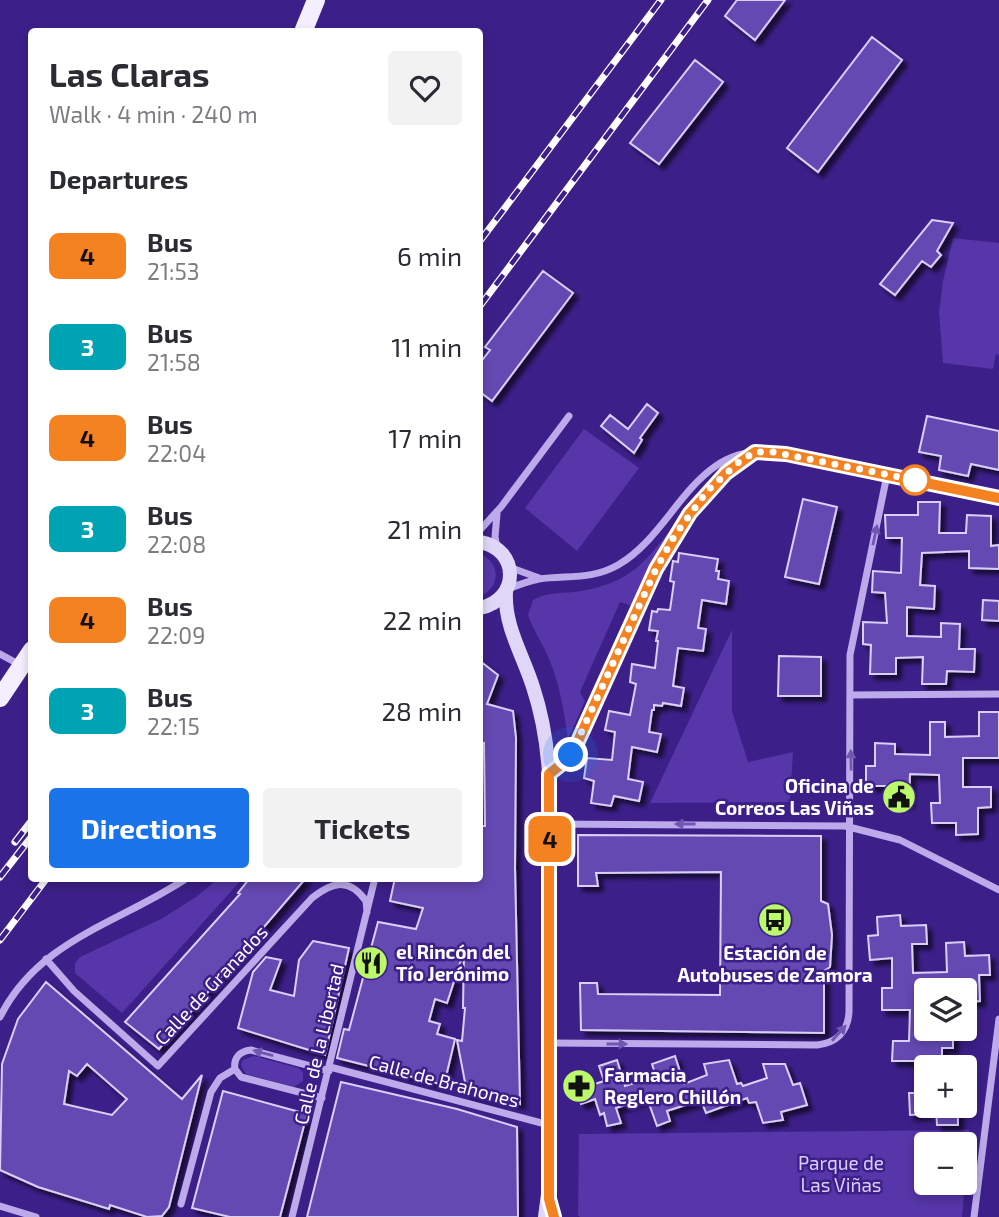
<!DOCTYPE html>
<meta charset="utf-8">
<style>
:root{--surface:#fff;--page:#f2f2f3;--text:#2b2b33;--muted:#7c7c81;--accent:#1a73e8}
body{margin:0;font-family:"Exo 2",sans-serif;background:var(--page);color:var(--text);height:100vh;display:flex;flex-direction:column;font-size:26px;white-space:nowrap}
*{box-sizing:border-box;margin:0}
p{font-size:23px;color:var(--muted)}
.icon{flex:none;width:38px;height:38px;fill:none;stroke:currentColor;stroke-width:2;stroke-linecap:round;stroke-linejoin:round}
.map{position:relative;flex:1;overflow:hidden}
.drawer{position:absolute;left:28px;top:28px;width:455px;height:854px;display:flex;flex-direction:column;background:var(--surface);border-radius:7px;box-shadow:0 4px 10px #0003}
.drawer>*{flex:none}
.badge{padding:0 14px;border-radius:10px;font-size:24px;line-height:46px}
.controls{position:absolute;left:914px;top:978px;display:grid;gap:14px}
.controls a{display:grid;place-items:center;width:63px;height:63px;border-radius:7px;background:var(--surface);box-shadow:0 4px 10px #0003;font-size:35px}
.you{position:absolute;width:35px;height:35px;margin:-18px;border:5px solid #fff;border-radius:50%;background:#1a73e8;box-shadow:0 0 0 10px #1a73e833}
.map>.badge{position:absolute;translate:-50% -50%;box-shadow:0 0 0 4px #fff}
h2{padding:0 21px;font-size:26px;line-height:63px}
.round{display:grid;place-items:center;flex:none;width:74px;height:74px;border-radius:7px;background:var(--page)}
.overview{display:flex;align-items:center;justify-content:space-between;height:119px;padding:0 21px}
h1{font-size:33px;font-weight:700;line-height:52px}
.button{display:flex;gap:14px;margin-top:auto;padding:14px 21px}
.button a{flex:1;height:80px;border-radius:7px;background:var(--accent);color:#fff;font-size:28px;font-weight:700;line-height:80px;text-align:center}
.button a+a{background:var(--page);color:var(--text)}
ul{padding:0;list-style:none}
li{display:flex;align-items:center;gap:21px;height:91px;padding:0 21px}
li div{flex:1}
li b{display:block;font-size:26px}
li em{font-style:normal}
li .badge{min-width:77px;font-weight:700;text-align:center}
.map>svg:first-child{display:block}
.green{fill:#5636a8;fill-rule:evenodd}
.building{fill:#6548b2;stroke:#dacff8;stroke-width:2;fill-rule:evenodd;filter:url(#shadow)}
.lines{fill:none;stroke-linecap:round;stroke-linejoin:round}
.street{stroke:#bcaaeb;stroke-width:7}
.secondary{stroke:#e0d6f8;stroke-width:14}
.primary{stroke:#f4effe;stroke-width:18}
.rail-casing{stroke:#fff;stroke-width:7}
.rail{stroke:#3d1f89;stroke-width:4.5;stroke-dasharray:13;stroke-linecap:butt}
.oneway{fill:#7057b0}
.line-casing{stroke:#fff;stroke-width:16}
.line{stroke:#f58220;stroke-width:10}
.walk{stroke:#fff;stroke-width:7;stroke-dasharray:0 12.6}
.stop-dot{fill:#fff;stroke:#f58220;stroke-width:3.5}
.labels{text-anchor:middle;stroke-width:5;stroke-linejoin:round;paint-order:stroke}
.poi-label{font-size:19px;font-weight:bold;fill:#fff;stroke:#3d1f89;text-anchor:start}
.street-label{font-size:19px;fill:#fff;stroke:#3d1f89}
.park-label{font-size:19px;fill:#dacff8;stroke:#3d1f89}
</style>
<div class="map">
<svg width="999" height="1217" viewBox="0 0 999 1217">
<defs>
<filter id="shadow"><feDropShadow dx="5" dy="5" stdDeviation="2" flood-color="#0009"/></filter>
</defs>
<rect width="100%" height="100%" fill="#3d1f89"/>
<!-- green -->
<path class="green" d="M953,238L999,243V355L996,354L993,369L943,363L939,313L943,281Z
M584,429L639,468L577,551L525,508Z
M675,524L632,606L620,602L580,692L585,701L568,739C564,710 559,681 547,654C541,641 533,629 528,615L533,600C549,591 564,594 581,591C632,582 645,562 675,524Z
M480,554C501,562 501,588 480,596Z
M732,630V711L748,762L793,752L790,802L650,803Z
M218,879H242L122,1013L75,973V963L80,957L161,919L196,897Z
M254,1056L298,1068L303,1072V1081L294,1087L246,1074L241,1065L243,1060Z
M969,1130L962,1217H580L578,1215L579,1134ZM926,1144H964V1183H926Z"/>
<!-- building -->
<path class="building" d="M737,0H785L755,40L725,16Z
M872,37L902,60L818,172L787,148Z
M695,60L723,82L659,164L630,143Z
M932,220L953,223L937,251L941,255L931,267L922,261L895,295L880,284Z
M543,271L573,293L492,401L480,392V363L490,350L485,347Z
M647,404L658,413L640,438L642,440L634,453L601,426L610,415L628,429Z
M927,416L999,431V470L971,464L968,476L939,470L941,456L919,452Z
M803,499L837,507L819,584L785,577Z
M918,502H940L939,533H966L967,515L991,516V546L999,545V569L969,568V551L922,553L920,585L935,586L934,609L907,607V636L941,637V623L960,624L959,649H975L974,672L947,671L946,684H922L923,657L896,658V674H870L871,645L863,644V622L887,623L885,593L872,592L873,571L901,573L902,538H886L885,515H918Z
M679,553L718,559L716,571H719L718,579L729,581L726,604L702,600L698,628L706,629L703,651L678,648L673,686L684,688L681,706L663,703L662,706L654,705V710H652L649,732L661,734L657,752L632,747L628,779L643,782L639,801L614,796L611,806L591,803L594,781L584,778L587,758L612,760L615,732L605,730L609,711L630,715L636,684L630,682L632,664L655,668L658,641H656L658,631L649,630L652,611L657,612L658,609L670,610L674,582L670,581L673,561L678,562Z
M983,600L999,601V621L982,620Z
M779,656L821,657V696H778Z
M480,661L498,675L487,704L513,711L516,738L515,868L520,1104L467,1093L457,1040L462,1041L465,1008H463L464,951L447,1003L435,999L429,1021L440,1024L437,1034L455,1039L444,1085L337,1058L344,1029L349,1030L378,922L416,929L423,908L390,901L395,878H480V869H482L481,826H485L484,743L480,744Z
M979,712H999V758H963V787H991V807L978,808V834L956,835V823H932L931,803H940L939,775L910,774L909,803H888L889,786H866V766H875V743L895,744V754L930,755V722H945V737L979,736Z
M578,835L821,836V901L828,904L832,935L830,967L824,971V1033L581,1030L580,983H597L598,994L720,995L721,872L596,873L598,886H578Z
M250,878H306L159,1049L125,1022L240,894L238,893Z
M900,915L901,926L926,925L927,944H912L913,973L947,972L946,943L964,942L965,956L989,955L990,975H979L980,1001L964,1002V990H926V1029H953V1048H942V1068H922V1061H892L893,1041H909L910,1010H882V988H892V958L870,960L868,936L878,935L877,917Z
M313,941L349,948L325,1055L238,1028L253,972L266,957L281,960L270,990L294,996L299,960Z
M46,982L182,1099L202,1075L169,1207L162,1216L147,1217L110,1205L109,1209L38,1187L0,1170L2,1064L18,1019ZM87,1064L127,1099L112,1115L64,1104L69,1071L77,1076Z
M675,1056L684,1084L707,1075L704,1064L729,1060L737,1084L741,1083L743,1086L767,1078L763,1064H785L793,1085L800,1083L807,1105L781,1112L783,1120L763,1123L756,1102L749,1103L747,1098L706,1113L701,1100L667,1111L670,1121L657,1126L647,1098L616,1108L621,1123L607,1126L604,1113L600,1115L595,1099L581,1104L576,1090L604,1081L599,1066L617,1060L625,1086L656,1076L652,1064Z
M341,1082L457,1109L517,1127L518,1217H307Z
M223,1091L307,1114L280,1217H230L192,1208Z
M909,1093H926V1114L910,1115Z
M936,1106H958V1125H937Z"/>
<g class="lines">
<!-- street -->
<path class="street" d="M480,530L501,507L569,416
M497,547L495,537L497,514
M509,567L539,578
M508,589C518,585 529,581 539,579C567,575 592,580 618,565C677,531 694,439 779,453L999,498
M0,654L22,666
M850,695L999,694
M550,773L568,759L574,750L656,569C678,526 707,483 748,455
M550,824L845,826L900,840L999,890
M46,959L74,991L158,1066L312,898C332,882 349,877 366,901L367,912
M0,1017C39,939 120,923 187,878
M549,1043L817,1045C836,1043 848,1032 849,1012L850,655L887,475
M330,1067L549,1125
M322,1098L241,1077L235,1069C233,1058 240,1051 251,1050L329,1071
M181,1204L211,1092L220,1078L235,1069
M0,1206L36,1217
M292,1217L375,878
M974,1217L999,1019"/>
<!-- secondary -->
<path class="secondary" d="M480,542C520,549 520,600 480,608
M506,592C504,626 523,655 533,687C542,714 547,744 549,773V1187L545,1217"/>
<!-- primary -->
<path class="primary" d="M303,32L316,0
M0,698L32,650"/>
<!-- rail casing -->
<g class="rail-casing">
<path id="rail" d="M480,241L661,0
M480,306L708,0
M15,842L32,820
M0,877L32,836
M0,940L47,878"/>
</g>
<!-- rail -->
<use href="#rail" class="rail"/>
</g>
<!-- one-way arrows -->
<defs><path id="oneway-solid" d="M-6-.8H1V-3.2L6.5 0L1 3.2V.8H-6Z" transform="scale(1.75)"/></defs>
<g class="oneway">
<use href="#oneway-solid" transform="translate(875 535) rotate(-78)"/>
<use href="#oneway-solid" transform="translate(851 760) rotate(-91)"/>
<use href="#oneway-solid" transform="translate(685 824) rotate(-180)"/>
<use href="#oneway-solid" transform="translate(839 1033) rotate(-48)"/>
<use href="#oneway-solid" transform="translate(617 1044)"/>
<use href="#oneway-solid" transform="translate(263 1053) rotate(-165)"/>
</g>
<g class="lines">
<!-- line casing -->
<g class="line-casing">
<path id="line" d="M554,1217L549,1199V774L568,759L574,750L656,569L690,513L726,473L755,452L786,454L999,498"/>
</g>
<!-- line -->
<use href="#line" class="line"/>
<!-- walk -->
<path class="walk" d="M571,755L656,569L675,535L708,490L740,461L755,452H773L915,480"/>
</g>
<!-- icons -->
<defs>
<g id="civic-disc" transform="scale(1.75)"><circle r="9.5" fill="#bbf96a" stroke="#3d1f89"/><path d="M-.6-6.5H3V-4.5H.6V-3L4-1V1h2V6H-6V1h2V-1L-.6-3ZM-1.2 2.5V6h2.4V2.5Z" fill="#111"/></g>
<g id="bus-disc" transform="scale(1.75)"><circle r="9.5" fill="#bbf96a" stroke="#3d1f89"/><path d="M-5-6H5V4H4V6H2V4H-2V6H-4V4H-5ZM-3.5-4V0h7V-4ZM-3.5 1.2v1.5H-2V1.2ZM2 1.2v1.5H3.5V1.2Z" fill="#111"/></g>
<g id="restaurant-disc" transform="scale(1.75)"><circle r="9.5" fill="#bbf96a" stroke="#3d1f89"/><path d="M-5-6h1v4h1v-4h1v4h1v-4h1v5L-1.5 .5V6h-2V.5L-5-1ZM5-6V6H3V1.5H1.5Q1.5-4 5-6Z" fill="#111"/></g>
<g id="pharmacy-disc" transform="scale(1.75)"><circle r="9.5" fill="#bbf96a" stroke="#3d1f89"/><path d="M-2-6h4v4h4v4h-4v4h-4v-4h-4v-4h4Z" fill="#111"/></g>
</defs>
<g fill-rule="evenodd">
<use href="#civic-disc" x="899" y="797"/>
<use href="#bus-disc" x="775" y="920"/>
<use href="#restaurant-disc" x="371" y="963"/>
<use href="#pharmacy-disc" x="579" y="1086"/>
</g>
<!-- markers -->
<circle class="stop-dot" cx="915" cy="480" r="14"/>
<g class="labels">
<!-- poi labels -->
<g class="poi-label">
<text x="874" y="793" text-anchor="end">Oficina de<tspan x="874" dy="22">Correos Las Viñas</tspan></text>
<text x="396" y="959">el Rincón del<tspan x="396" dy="22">Tío Jerónimo</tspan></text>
<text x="775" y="960" text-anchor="middle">Estación de<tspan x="775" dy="22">Autobuses de Zamora</tspan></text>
<text x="604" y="1082">Farmacia<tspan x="604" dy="22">Reglero Chillón</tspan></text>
</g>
<!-- street labels -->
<g class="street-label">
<text transform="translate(211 985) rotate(-47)" y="7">Calle de Granados</text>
<text transform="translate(319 1044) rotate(-77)" y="7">Calle de la Libertad</text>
<text transform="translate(444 1081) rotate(15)" y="7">Calle de Brahones</text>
</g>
<!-- park labels -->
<g class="park-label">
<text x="841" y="1170">Parque de<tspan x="841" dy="22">Las Viñas</tspan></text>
</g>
</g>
</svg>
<div class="controls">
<a><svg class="icon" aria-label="layers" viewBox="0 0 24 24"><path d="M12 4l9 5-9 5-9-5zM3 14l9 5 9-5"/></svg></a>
<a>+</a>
<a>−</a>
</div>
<div class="you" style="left:571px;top:755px"></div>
<b class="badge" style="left:550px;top:839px;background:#f58220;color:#111">4</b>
<section class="drawer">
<div class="overview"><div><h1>Las Claras</h1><p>Walk · 4 min · 240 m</p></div><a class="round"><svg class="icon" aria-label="heart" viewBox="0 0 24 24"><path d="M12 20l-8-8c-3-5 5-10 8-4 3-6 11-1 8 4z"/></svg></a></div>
<h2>Departures</h2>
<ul>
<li><span class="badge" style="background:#f58220;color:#111">4</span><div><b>Bus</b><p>21:53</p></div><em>6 min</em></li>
<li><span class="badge" style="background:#00a3b4;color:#fff">3</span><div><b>Bus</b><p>21:58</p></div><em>11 min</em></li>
<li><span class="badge" style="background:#f58220;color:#111">4</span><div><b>Bus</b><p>22:04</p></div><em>17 min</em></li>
<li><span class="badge" style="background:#00a3b4;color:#fff">3</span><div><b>Bus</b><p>22:08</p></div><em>21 min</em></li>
<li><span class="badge" style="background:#f58220;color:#111">4</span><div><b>Bus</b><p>22:09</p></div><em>22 min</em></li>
<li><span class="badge" style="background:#00a3b4;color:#fff">3</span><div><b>Bus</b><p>22:15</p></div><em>28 min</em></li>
</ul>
<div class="button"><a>Directions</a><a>Tickets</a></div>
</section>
</div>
